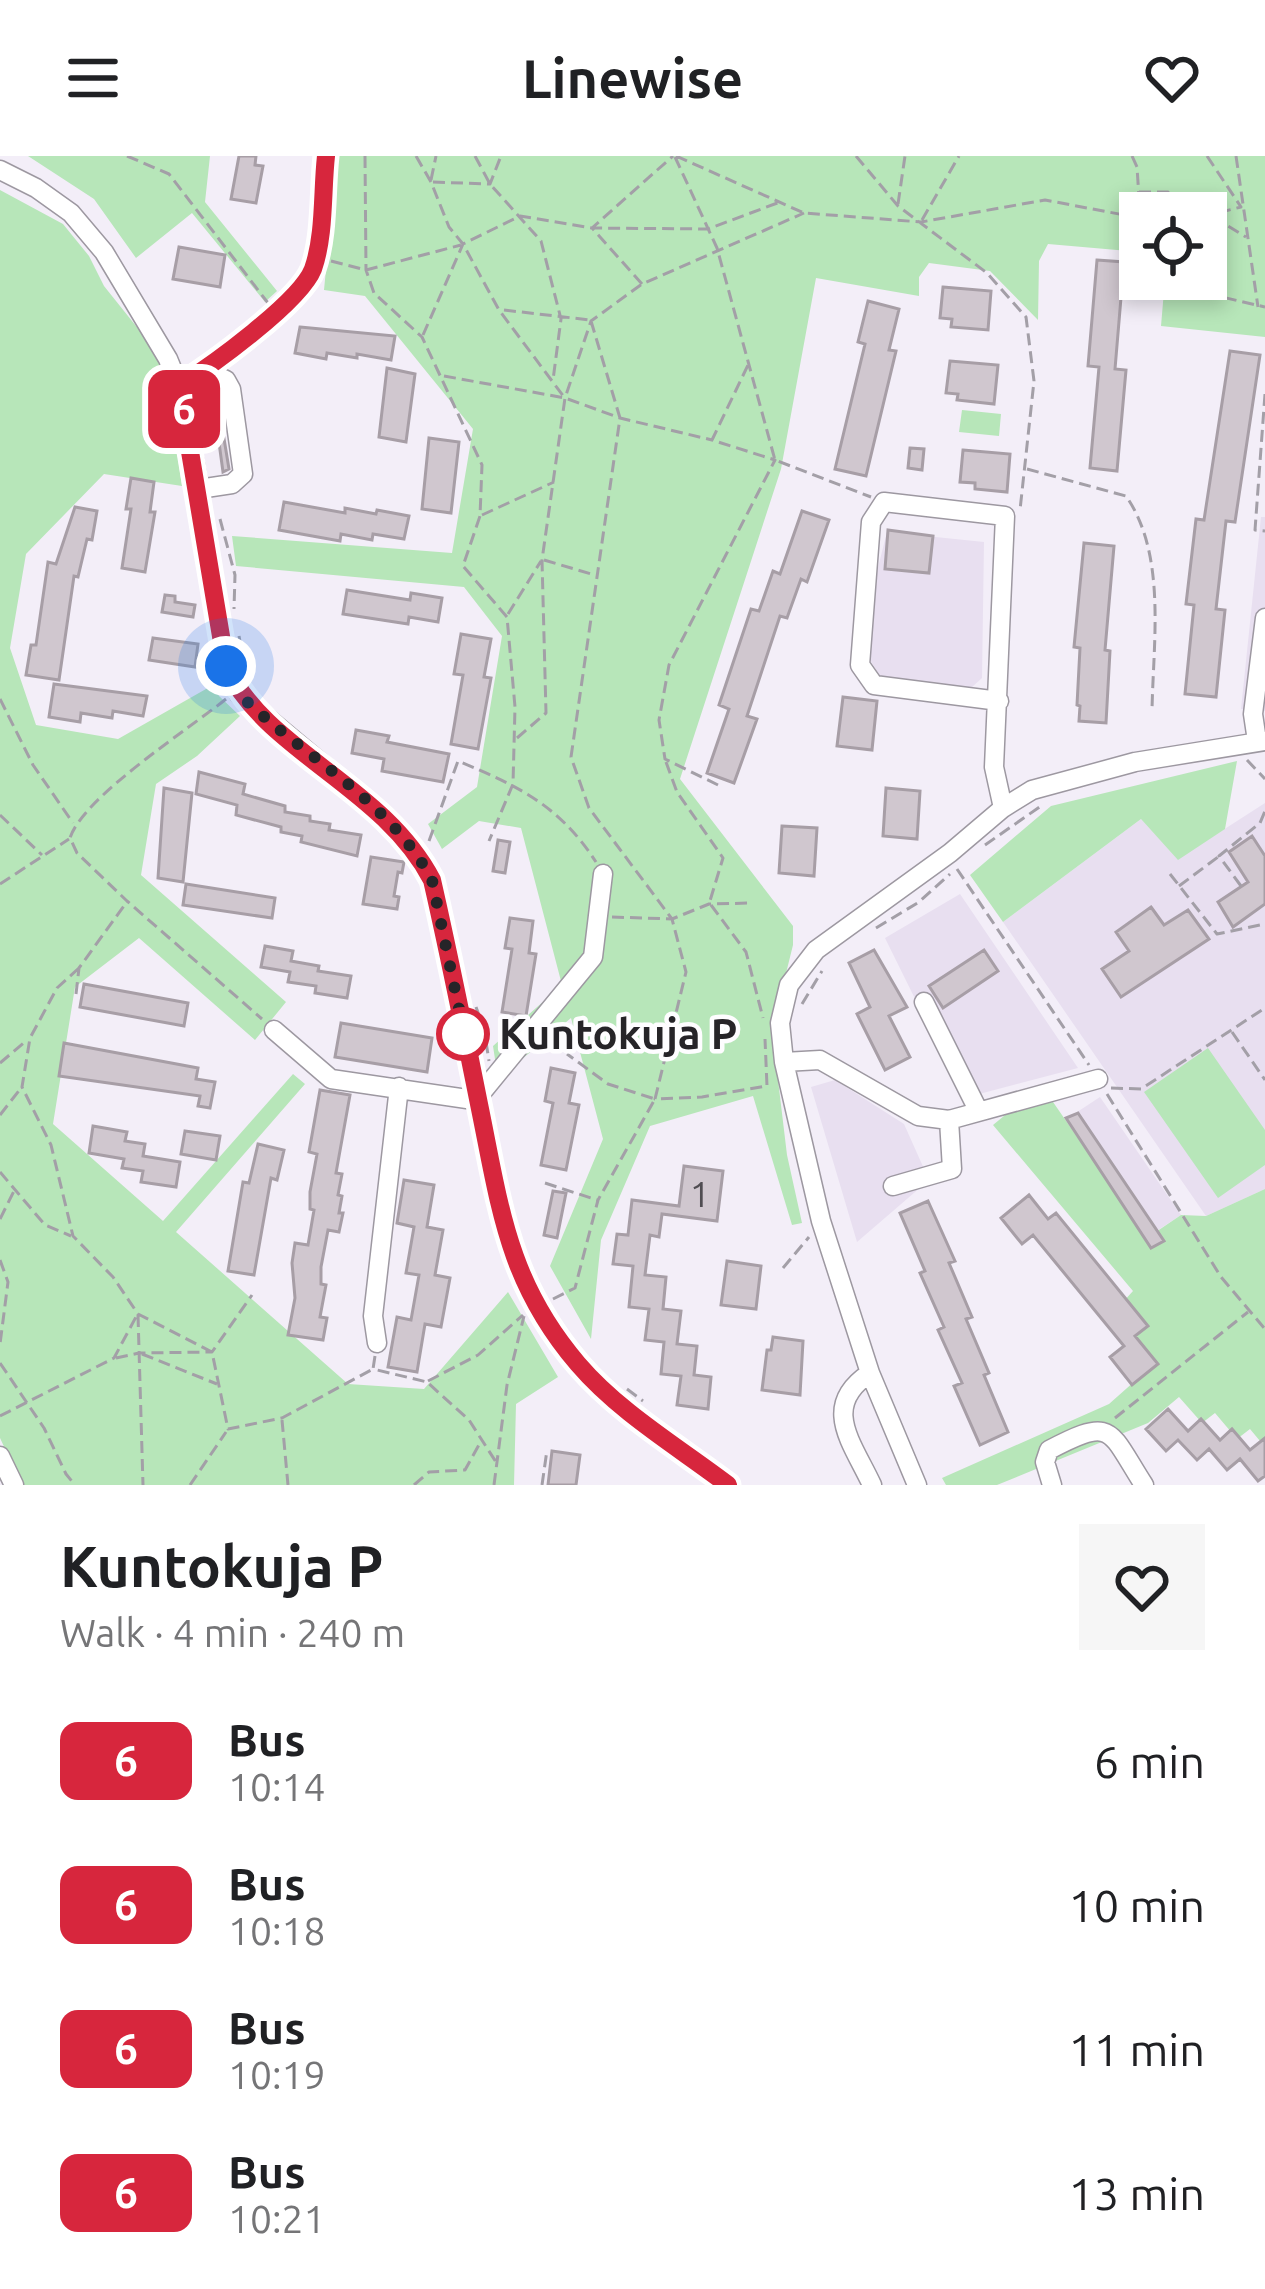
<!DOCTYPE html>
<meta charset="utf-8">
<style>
:root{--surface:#fff;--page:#f6f6f6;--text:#202124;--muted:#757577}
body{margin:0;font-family:Ubuntu,sans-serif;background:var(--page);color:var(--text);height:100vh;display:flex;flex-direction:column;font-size:45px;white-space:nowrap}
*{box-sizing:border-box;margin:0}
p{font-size:39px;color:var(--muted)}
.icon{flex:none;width:66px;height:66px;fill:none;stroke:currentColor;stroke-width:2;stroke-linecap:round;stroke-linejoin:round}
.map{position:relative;height:1329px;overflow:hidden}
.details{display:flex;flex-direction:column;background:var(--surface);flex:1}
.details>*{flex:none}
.badge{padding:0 24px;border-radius:18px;font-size:42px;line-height:78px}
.tools{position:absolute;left:1119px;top:36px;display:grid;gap:24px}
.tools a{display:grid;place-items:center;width:108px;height:108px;border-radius:0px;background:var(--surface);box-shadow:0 6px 18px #0003;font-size:60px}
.you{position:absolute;width:60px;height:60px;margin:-30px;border:9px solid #fff;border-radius:50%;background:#1a73e8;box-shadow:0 0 0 18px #1a73e833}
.map>.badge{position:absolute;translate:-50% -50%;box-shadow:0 0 0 6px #fff}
.round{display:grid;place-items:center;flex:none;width:126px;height:126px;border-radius:0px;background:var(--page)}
.head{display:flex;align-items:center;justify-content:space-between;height:204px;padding:0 60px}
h1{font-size:57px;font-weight:600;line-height:90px}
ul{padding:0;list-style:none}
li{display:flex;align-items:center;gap:36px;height:144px;padding:0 60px}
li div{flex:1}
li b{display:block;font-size:45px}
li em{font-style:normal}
li .badge{min-width:132px;font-weight:700;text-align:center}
header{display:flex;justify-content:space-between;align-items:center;height:156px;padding:0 60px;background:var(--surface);font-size:54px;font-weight:600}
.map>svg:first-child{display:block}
.built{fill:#e8dff0}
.green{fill:#b7e6b9}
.building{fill:#d0c7cf;stroke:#a79ea6;stroke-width:3}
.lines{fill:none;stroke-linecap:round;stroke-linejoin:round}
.minor-casing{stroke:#9d98a1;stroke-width:21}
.path{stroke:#a39fa7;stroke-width:3;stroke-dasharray:12 6;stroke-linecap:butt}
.minor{stroke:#fff;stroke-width:18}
.line-casing{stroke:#fff;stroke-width:27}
.line{stroke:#d7263d;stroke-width:18}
.walk{stroke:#262428;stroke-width:12;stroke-dasharray:0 21.6}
.stop-dot{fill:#fff;stroke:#d7263d;stroke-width:6}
.labels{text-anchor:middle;stroke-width:9;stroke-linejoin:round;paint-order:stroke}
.number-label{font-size:36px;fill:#504d52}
.stop-label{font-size:42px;font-weight:bold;fill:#262428;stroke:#fefdff;text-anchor:start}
</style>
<header><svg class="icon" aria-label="menu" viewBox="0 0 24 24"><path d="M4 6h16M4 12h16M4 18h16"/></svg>Linewise<svg class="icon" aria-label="heart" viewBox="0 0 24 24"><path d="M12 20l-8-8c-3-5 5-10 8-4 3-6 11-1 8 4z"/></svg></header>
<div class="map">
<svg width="1265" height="1329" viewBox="0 0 1265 1329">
<rect width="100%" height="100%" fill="#f3eef8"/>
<!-- built -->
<path class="built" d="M1261,361H1265V555L1241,553Z
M887,376L984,386L982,522L971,532L883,525L859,486Z
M1265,647V1033L1206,1060L1003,766L1141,663L1178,703Z
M960,738L1078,912L964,942L885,782Z
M835,924L904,968L929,1024L857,1086L811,931Z
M1100,941L1181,1059L1146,1082L1065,964Z"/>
<!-- green -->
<path class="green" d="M28,0H210L205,46L277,135L265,146L192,57L136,102L94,43Z
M337,0H1265V181L1161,170L1165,123H1206V57H1140V96L1048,88L1039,105L1038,164L990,115L929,107L919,121V140L816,122L781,313L680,623L793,770V789L772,874L787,999L802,1067L792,1069L753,940L650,970L601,1084L591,1183L550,1110L603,983L571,862L498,923L493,890L562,829L521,672L479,665L442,693L428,668L477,631L502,480L464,431L236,410L232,380L452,397L473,273L365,140L324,134Z
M0,34L63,68L89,100L104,130L164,205L182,330L104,318L26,398L10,492L36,569L118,583L213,529L219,540L240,560L197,600L156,628L141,719L286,846L255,884L139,782L75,831L53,968L163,1065L293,918L305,928L176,1076L348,1228L424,1233L508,1136L558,1221L516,1248L514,1329H22L0,1282Z
M962,254L1001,258L999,280L959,276Z
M1237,605L1225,673L1178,704L1141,663L1003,766L970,719L1051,650Z
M1208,892L1265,974V1009L1218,1042L1144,936Z
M1053,946L1147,1082L1181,1059L1206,1060L1265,1033V1291L1250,1273L1237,1283L1215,1257L1202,1267L1179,1241L1148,1267L997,1329H946L942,1322L1109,1248L1153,1209L1131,1183L1122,1147L1133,1135L993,969L1010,955Z"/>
<!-- building -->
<path class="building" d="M239,0H256L255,9L263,10L256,47L231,43Z
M179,91L225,99L220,131L173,123Z
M1097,104L1124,106L1115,213L1126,214L1117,315L1090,312L1099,211L1088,210Z
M943,131L991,135L988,174L951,171L952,163L940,162Z
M868,145L899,153L889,194L896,195L866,320L835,313L865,188L858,186Z
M300,171L395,180L391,204L357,198V202L327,197L326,203L295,197Z
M1230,195L1260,199L1235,366L1226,365L1216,453L1225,454L1216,541L1185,538L1194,449L1186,448L1196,363L1204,364Z
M950,205L998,209L994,248L957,244L958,238L946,237Z
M387,212L415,218L406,286L379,281Z
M216,234L229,313L223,316L212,235Z
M429,282L459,286L451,357L422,353Z
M910,292L924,293L922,314L908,312Z
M963,294L1010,298L1007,336L975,333V327L960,326Z
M131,322L154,326L150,356H155L145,416L122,412L131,353H126Z
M284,346L345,357V352L376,358L377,354L409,360L404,383L373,378L372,384L341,378L340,385L279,374Z
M75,351L97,355L92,384L87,383L78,421L74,420L59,524L26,519L31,489H36L48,406L56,408Z
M802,355L829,364L807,426L801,423L787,462L780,460L747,560L757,563L734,627L707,617L729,553L719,549L751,453L759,455L773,415L780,418Z
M888,374L933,380L929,417L885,413Z
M1084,387L1114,390L1105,494L1110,495L1106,567L1079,565L1080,550L1077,549L1080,492L1074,491Z
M347,434L410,444L411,437L442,442L438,466L409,461L408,468L343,458Z
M165,439L175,440V446L195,449L193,461L162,456Z
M461,478L491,483L484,521L491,522L478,593L451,588L463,519L454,518Z
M153,482L198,488L195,511L149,504Z
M54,528L147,540L143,560L113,555L112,562L81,557L80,566L49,561Z
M843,541L877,545L872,594L837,590Z
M356,574L389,580L387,586L449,598L443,626L382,615L384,603L352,597Z
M199,616L245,628L243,638L285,650V656L310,660V665L330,668L329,674L361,679L357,700L301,686L302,680L281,676V671L236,659L237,649L196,638Z
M164,632L192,637L183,726L158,722Z
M886,632L920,635L917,683L883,680Z
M782,670L817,672L814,720L779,717Z
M1252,680L1265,700V748L1233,771L1218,746L1248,726L1229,696Z
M498,684L510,686L505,717L493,715Z
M371,701L404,706L402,717L398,716L394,740L399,741L397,753L363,748Z
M186,728L275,742L272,762L183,749Z
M1151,751L1164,769L1188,754L1209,783L1121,841L1102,813L1129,795L1116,776Z
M510,762L533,765L529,797L536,798L526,860L502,856L512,793L505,792Z
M265,790L293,795L291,805L319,810L318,815L351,820L347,842L315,837L316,830L288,826L290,816L261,811Z
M874,794L907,851L889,860L910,901L885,914L857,858L870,851L849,807Z
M984,794L998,815L943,852L929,830Z
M84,828L188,847L184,870L80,851Z
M341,867L432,882L427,916L335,901Z
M64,887L198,912L196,923L215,926L210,952L198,950L200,940L59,920Z
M551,912L575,917L569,947L579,949L566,1014L541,1009L553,947L545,945Z
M320,934L350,939L336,1017L342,1018L338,1039L342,1040L339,1057H343L339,1076L328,1074L321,1111V1128L326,1129L320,1161L327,1162L323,1184L288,1179L295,1142L292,1107L295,1087L308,1089L314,1054L310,1053V1036L317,998L309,996Z
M1078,957L1164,1085L1151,1092L1066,962Z
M93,970L127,976L125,985L145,988L143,1000L180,1006L176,1031L141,1026L143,1015L122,1012L124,1003L89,997Z
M185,975L220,980L216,1004L181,998Z
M258,988L284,994L277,1024L271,1022L254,1119L228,1115L243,1026L249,1027Z
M684,1010L723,1015L717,1065L662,1058L659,1081L650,1079L645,1119L666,1121L663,1153L681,1155L677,1188L697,1190L694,1219L711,1221L708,1253L677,1249L681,1220L661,1218L664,1186L645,1184L649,1153L629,1151L633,1110L613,1108L617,1078L628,1079L632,1044L679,1050Z
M404,1024L434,1029L427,1071L443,1074L435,1119L450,1122L441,1171L425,1168L417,1216L388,1211L397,1161L411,1164L419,1119L406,1117L414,1071L397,1067Z
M553,1035L566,1037L557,1082L544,1079Z
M1029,1039L1048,1063L1056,1057L1148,1170L1135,1180L1158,1208L1132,1229L1110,1201L1124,1190L1033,1079L1022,1088L1001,1062Z
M928,1045L955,1105L949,1107L972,1161L966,1163L989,1217L984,1219L1008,1276L980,1289L954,1230L962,1227L938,1174L944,1171L920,1117L925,1115L900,1057Z
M727,1105L761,1110L756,1153L721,1149Z
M773,1181L803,1185L800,1239L762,1234L767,1194H771Z
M1168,1253L1188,1275L1201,1263L1220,1284L1232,1273L1250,1294L1265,1282V1320L1258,1325L1240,1303L1227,1314L1209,1293L1197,1304L1178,1284L1166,1295L1146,1273Z
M552,1295L580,1299L576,1329H548Z"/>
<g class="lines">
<!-- minor casing -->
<g class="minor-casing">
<path id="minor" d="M0,14L36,32L71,57L104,96L168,203L179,230L195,309L226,510L239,538L389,664L409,686L432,724C448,795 462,867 477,939C500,1044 504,1122 578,1209C619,1256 678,1291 728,1329
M179,230C211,211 300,146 313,113C325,79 322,35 326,0
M199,333L232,328L243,318L231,233L226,224L203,213
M999,545L874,529L860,509L871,366L884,346L1005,360L994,611L1003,652
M1257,585L1253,558L1265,462
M924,846L978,954
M274,874L331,923L467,943L478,941L593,801L603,718
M784,906L820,904L918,960L949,964L1098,923
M893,1030L952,1013L949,964
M377,1187L373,1160L399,931
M870,1217C820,1250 852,1286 872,1329
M0,1300L14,1329
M917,1329L870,1217L821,1065L784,906L780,867L789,829L816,794L950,697L1003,652L1032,634L1135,606L1265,585
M1052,1329L1045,1306L1049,1294C1114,1260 1108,1273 1144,1329"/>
</g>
<!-- path -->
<path class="path" d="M127,0L169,18L268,147
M365,0L366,114L374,137L422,181L482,309L480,360L463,410L507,461L515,551L513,628L489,685
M416,0L431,26L449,71L463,88L499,154L564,241
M475,0L490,28L541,85L561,163L553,224
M676,0L804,57L921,66L1045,44L1140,62
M856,0L898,50L987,117L1026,161L1034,225L1020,354
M1132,0L1137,11L1140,57
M1207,0L1241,51L1209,59
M1236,0L1258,151
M675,1L717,92L775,304L871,341
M431,24L436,0
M433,26L490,28L501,0
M1139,36H1168L1205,57
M898,48L905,0
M1213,61L1246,81
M922,64L959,0
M1138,96L1140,66
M331,105L366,114L461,89
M1196,123L1209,138L1265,151
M642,128L592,72L673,0
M504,154L590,164
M591,165L620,262L571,601L589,652L672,763L686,816L655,943L702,941L767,930L765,883
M423,179L463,88L520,60L592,72L708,73L780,46
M444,220L565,242L620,262L712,284
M1265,238L1255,374L1265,375
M1027,313L1126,340C1167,399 1153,487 1152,555
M482,359L554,326
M220,363L235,419L234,453
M544,404L598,420
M508,458L541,405
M239,480L245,512
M0,543L33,609L73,667
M226,543C189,573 83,641 70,682L77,697L127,745L262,863
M517,582L546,557L542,404L565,242L591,165L642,128L804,57
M1247,604L1265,623
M666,606L677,636L723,702L709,748
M718,629L665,603L659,564L669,509L775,304L712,284L749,207
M0,659L42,699
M429,685L458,605C518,630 559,649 596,706
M985,689L1041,650
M957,713L1089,909
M1170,718L1217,778L1265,768
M0,728L69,683
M1179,730L1218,701
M1241,730L1219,700L1260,667L1265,655
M711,749L746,796L763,862
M612,761L672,763L709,748L752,747
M876,772L919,746L950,718
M79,812L57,832L30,882L22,931L51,989L73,1080L113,1121L138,1158L212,1196L228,1273L282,1262L373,1213
M76,838L79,812L126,747
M802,848L822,815
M476,851L484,873L489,905
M1232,876L1265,924
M0,907L26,885
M1111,932L1141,933L1265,852
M1107,938L1221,1121L1265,1173
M0,959L21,932
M0,1016L45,1069L71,1080
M545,1027L597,1044
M0,1063L15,1033
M0,1104L8,1126L0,1188
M783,1112L809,1081
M553,1143L575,1132L598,1044L655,943L608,928L567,898
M138,1159L143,1329
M142,1198L217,1228
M375,1200L373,1213L427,1226L469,1264L496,1306
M116,1202L139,1197L212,1196L252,1139
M0,1207L44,1272L66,1318L75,1329
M428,1225L478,1199L523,1159
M627,1233L643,1245
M0,1260L114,1202L137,1159
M1115,1262L1248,1156
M282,1264L288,1329
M190,1329L226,1276
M414,1329L429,1316L465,1314L481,1285
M494,1329L507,1229L524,1160
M542,1329L547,1294"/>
<!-- minor -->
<use href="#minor" class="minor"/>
</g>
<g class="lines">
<!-- line casing -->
<g class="line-casing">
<path id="line" d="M326,0C322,35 325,79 313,113C300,146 211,210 179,230L226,510C265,595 383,630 432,724C449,798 464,873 479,948C500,1050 507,1125 578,1208C619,1256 678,1291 728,1329"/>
</g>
<!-- line -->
<use href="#line" class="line"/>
<!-- walk -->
<path class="walk" d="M226,510L239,538C302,600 389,643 432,724L468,896L463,878"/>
</g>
<!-- markers -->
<circle class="stop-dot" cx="463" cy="878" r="24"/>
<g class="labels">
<!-- number labels -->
<g class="number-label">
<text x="700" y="1051">1</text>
</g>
<!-- stop labels -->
<g class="stop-label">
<text x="499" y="893">Kuntokuja P</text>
</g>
</g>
</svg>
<div class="tools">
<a><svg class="icon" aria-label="locate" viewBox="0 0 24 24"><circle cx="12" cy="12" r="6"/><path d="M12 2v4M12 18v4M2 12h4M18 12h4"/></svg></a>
</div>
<div class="you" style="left:226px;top:510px"></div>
<b class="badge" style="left:184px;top:253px;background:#d7263d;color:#fff">6</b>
</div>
<section class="details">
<div class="head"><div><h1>Kuntokuja P</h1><p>Walk · 4 min · 240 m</p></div><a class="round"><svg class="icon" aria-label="heart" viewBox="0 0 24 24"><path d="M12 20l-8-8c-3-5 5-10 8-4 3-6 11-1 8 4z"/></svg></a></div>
<ul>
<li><span class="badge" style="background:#d7263d;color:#fff">6</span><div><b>Bus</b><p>10:14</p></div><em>6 min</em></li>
<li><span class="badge" style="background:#d7263d;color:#fff">6</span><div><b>Bus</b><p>10:18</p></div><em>10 min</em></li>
<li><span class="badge" style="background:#d7263d;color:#fff">6</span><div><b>Bus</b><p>10:19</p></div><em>11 min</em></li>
<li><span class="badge" style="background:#d7263d;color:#fff">6</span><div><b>Bus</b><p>10:21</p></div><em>13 min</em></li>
</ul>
</section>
